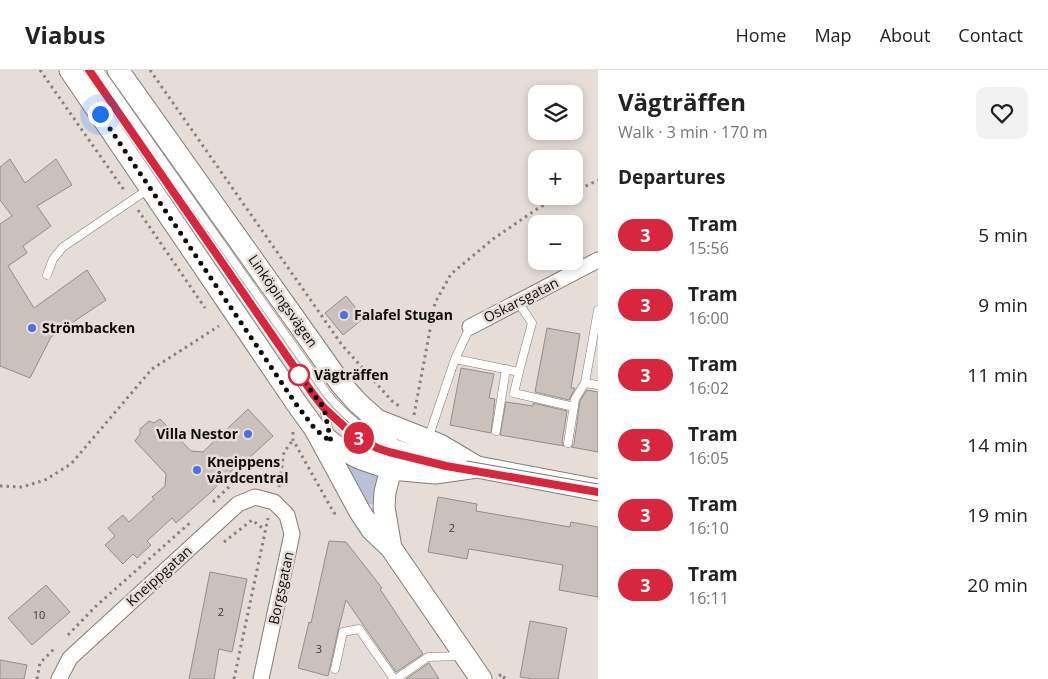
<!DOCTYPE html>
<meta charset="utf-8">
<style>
:root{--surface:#fff;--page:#f2f2f2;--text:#222;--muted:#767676;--line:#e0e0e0}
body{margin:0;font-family:"Open Sans",sans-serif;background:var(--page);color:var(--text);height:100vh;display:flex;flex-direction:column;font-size:19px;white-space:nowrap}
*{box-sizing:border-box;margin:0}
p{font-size:16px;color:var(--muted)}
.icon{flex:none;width:28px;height:28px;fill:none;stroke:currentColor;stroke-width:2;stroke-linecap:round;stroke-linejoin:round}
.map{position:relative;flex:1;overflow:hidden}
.panel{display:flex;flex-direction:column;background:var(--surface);width:450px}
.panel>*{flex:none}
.badge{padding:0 10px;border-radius:16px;font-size:18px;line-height:32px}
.buttons{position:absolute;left:528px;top:15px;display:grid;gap:10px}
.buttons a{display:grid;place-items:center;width:55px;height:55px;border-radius:10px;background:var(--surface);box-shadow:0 2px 8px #0003;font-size:25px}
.you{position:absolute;width:25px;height:25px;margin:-12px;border:4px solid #fff;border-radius:50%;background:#1a73e8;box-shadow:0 0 0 8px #1a73e833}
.map>.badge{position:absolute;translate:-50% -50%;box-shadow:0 0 0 2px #fff}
h2{padding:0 20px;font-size:19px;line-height:45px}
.round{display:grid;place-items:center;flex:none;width:52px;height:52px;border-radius:10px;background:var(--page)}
.head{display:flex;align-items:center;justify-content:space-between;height:85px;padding:0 20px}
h1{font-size:24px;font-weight:700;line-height:38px}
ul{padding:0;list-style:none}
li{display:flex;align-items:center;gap:15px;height:70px;padding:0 20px}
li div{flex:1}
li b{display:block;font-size:19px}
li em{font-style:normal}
li .badge{min-width:55px;font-weight:700;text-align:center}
header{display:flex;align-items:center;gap:30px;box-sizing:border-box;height:70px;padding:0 25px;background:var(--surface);border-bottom:1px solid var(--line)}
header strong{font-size:24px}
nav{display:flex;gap:28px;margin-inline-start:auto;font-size:18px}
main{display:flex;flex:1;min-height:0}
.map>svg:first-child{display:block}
.green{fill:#b9c1d9}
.building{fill:#cac1bb;stroke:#958d87}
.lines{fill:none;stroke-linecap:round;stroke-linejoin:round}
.lane-casing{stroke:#847c76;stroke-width:9}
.street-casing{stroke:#847c76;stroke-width:17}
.secondary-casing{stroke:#847c76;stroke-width:23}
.path{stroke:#88827d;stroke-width:3;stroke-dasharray:2.5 4;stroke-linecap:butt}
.lane{stroke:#fff;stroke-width:8}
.street{stroke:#fff;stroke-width:15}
.secondary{stroke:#fff;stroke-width:21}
.tram{stroke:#746f6a;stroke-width:1}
.line-casing{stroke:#fff;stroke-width:11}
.line{stroke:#d7263d;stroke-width:8}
.walk{stroke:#0f0c0a;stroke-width:5;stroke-dasharray:0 9}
.poi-dot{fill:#536ee3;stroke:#e5ddd6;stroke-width:2}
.stop-dot{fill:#fff;stroke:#d7263d;stroke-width:2.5}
.labels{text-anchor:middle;stroke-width:5;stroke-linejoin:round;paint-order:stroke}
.number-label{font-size:11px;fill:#3e3936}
.street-label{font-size:14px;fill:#0f0c0a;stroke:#e5ddd6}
.poi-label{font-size:14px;font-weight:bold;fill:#0f0c0a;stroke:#e5ddd6;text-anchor:start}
.stop-label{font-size:14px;font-weight:bold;fill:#0f0c0a;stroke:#e5ddd6;text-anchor:start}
</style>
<header>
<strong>Viabus</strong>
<nav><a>Home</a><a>Map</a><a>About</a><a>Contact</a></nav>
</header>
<main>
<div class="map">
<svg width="598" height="609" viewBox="0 0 598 609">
<rect width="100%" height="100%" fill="#e5ddd6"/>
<!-- green -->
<path class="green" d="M345,389L379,403L376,431L373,434H365L343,398Z"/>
<!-- building -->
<path class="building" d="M10,89L25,113L56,89L72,115L37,136L51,156L23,176L27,183L8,196L34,238L87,200L106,230L51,267L30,308L0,296V154L12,146L0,130V97Z
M346,226L364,248L343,265L325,243Z
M547,258L580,264L571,318H575L569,330L535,322Z
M461,298L494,304L489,328L495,329L491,363L450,355Z
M587,320L598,322V382L571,377L574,374L580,331Z
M506,332L533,336V333L567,341L562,372L564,376L500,365Z
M248,339L273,366L247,390L245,387L211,422L176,453L172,448L147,471L151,475L137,488L133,484L123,494L105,475L115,466L108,458L123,445L129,452L154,429L152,427L165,416L166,404L135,371L140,364V359L149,351L154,353L160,349L191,381L203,382Z
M438,427L477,434L476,441L570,457L571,452L598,457V527L559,520L563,495L469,479L467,489L428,482Z
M329,471L346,472L382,518L380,519L423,584L396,602L346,530L338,561L328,606L298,598L309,552L311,553Z
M210,502L247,509L232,582L219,579L214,609H189Z
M46,515L70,542L32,575L8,548Z
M530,551L567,558L558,609H534L520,607Z
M0,590L27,595L24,609H0Z
M429,593L439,609H406Z"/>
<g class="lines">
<!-- lane casing -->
<g class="lane-casing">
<path id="lane" d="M89,0L313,324C330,346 352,367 377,378C396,386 417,389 437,394
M99,0L327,324C342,342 358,358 380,368
M47,205L53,189L63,177L150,118
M598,240L585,313L598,315
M470,257L455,289L519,302L514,323L574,337
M518,305L532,253L518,232
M324,339L330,366
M496,361L506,299
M429,370L431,360L455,289
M391,372L412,379L444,387
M568,373L575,329L585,313
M335,599L343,562L359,559L394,609
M396,609L428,587L461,586"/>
</g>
<!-- street casing -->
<g class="street-casing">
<path id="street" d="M470,257L598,190
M59,609L70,588L238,434L255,427L274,432L287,445L292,464L261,609"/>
</g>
<!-- secondary casing -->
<g class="secondary-casing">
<path id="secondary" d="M70,0L297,334L315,359L360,442L372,460L391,478L481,609
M118,0L341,314L357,332L377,350L388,376L391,399L385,422L384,437L391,478
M377,350L440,375L477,397
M318,362L336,376L359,388L391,399L435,403L477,397L598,420"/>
</g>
<!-- path -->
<path class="path" d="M40,0L124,120
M150,0L342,275L392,331L399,336
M574,122L598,110
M138,140L205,238
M414,345L435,233L451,204L493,169L540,137L564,126
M293,362V370L334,443L339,444
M0,416L22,417L45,410L71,394L152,299L219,256
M279,417L284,382L293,370
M213,432L247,400
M224,472L252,450L265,460
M68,565L95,537L192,451
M499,606L502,604L505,609
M37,609L40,593L56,577
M234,609L268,448"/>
<!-- lane -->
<use href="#lane" class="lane"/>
<!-- street -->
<use href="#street" class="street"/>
<!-- secondary -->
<use href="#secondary" class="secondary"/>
<!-- tram -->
<path class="tram" d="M467,391L598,414
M465,399L598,422"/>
</g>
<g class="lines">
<!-- line casing -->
<g class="line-casing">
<path id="line" d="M89,0L313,324L324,338L349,361L377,378L389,382L446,396L598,422"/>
</g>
<!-- line -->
<use href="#line" class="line"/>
<!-- walk -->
<path class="walk" d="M100,44L296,334L315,359L331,372L324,338L299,305"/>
</g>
<!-- markers -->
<g class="poi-dot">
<circle cx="344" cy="245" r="5"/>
<circle cx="32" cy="258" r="5"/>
<circle cx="248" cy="364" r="5"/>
<circle cx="197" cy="400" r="5"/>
</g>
<circle class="stop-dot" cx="299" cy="305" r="10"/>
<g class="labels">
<!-- number labels -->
<g class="number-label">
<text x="452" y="462">2</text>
<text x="221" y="546">2</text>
<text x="39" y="549">10</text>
<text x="319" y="583">3</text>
</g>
<!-- street labels -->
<g class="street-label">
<text transform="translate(521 230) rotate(-27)" y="5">Oskarsgatan</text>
<text transform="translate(283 231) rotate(55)" y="5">Linköpingsvägen</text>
<text transform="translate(159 506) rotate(-42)" y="5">Kneippgatan</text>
<text transform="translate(281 518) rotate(-78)" y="5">Borgsgatan</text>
</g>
<!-- poi labels -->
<g class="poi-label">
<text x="354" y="250">Falafel Stugan</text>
<text x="42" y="263">Strömbacken</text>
<text x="238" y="369" text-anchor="end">Villa Nestor</text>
<text x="207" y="397">Kneippens<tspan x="207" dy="16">vårdcentral</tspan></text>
</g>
<!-- stop labels -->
<g class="stop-label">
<text x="314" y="310">Vägträffen</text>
</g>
</g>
</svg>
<div class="buttons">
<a><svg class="icon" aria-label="layers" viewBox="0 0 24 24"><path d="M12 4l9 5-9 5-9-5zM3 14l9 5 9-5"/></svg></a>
<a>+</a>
<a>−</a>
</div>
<div class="you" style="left:100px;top:44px"></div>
<b class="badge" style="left:359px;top:368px;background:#d7263d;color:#fff">3</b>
</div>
<section class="panel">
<div class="head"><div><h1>Vägträffen</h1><p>Walk · 3 min · 170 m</p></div><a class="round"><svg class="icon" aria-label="heart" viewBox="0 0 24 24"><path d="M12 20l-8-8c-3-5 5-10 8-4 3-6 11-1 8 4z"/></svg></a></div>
<h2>Departures</h2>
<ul>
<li><span class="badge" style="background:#d7263d;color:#fff">3</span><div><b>Tram</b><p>15:56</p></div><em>5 min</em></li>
<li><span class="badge" style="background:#d7263d;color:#fff">3</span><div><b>Tram</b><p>16:00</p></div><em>9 min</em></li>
<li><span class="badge" style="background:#d7263d;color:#fff">3</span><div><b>Tram</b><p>16:02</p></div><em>11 min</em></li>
<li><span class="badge" style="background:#d7263d;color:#fff">3</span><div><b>Tram</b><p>16:05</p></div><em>14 min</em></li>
<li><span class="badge" style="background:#d7263d;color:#fff">3</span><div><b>Tram</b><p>16:10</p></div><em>19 min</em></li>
<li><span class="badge" style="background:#d7263d;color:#fff">3</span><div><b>Tram</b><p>16:11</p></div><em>20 min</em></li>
</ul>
</section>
</main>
